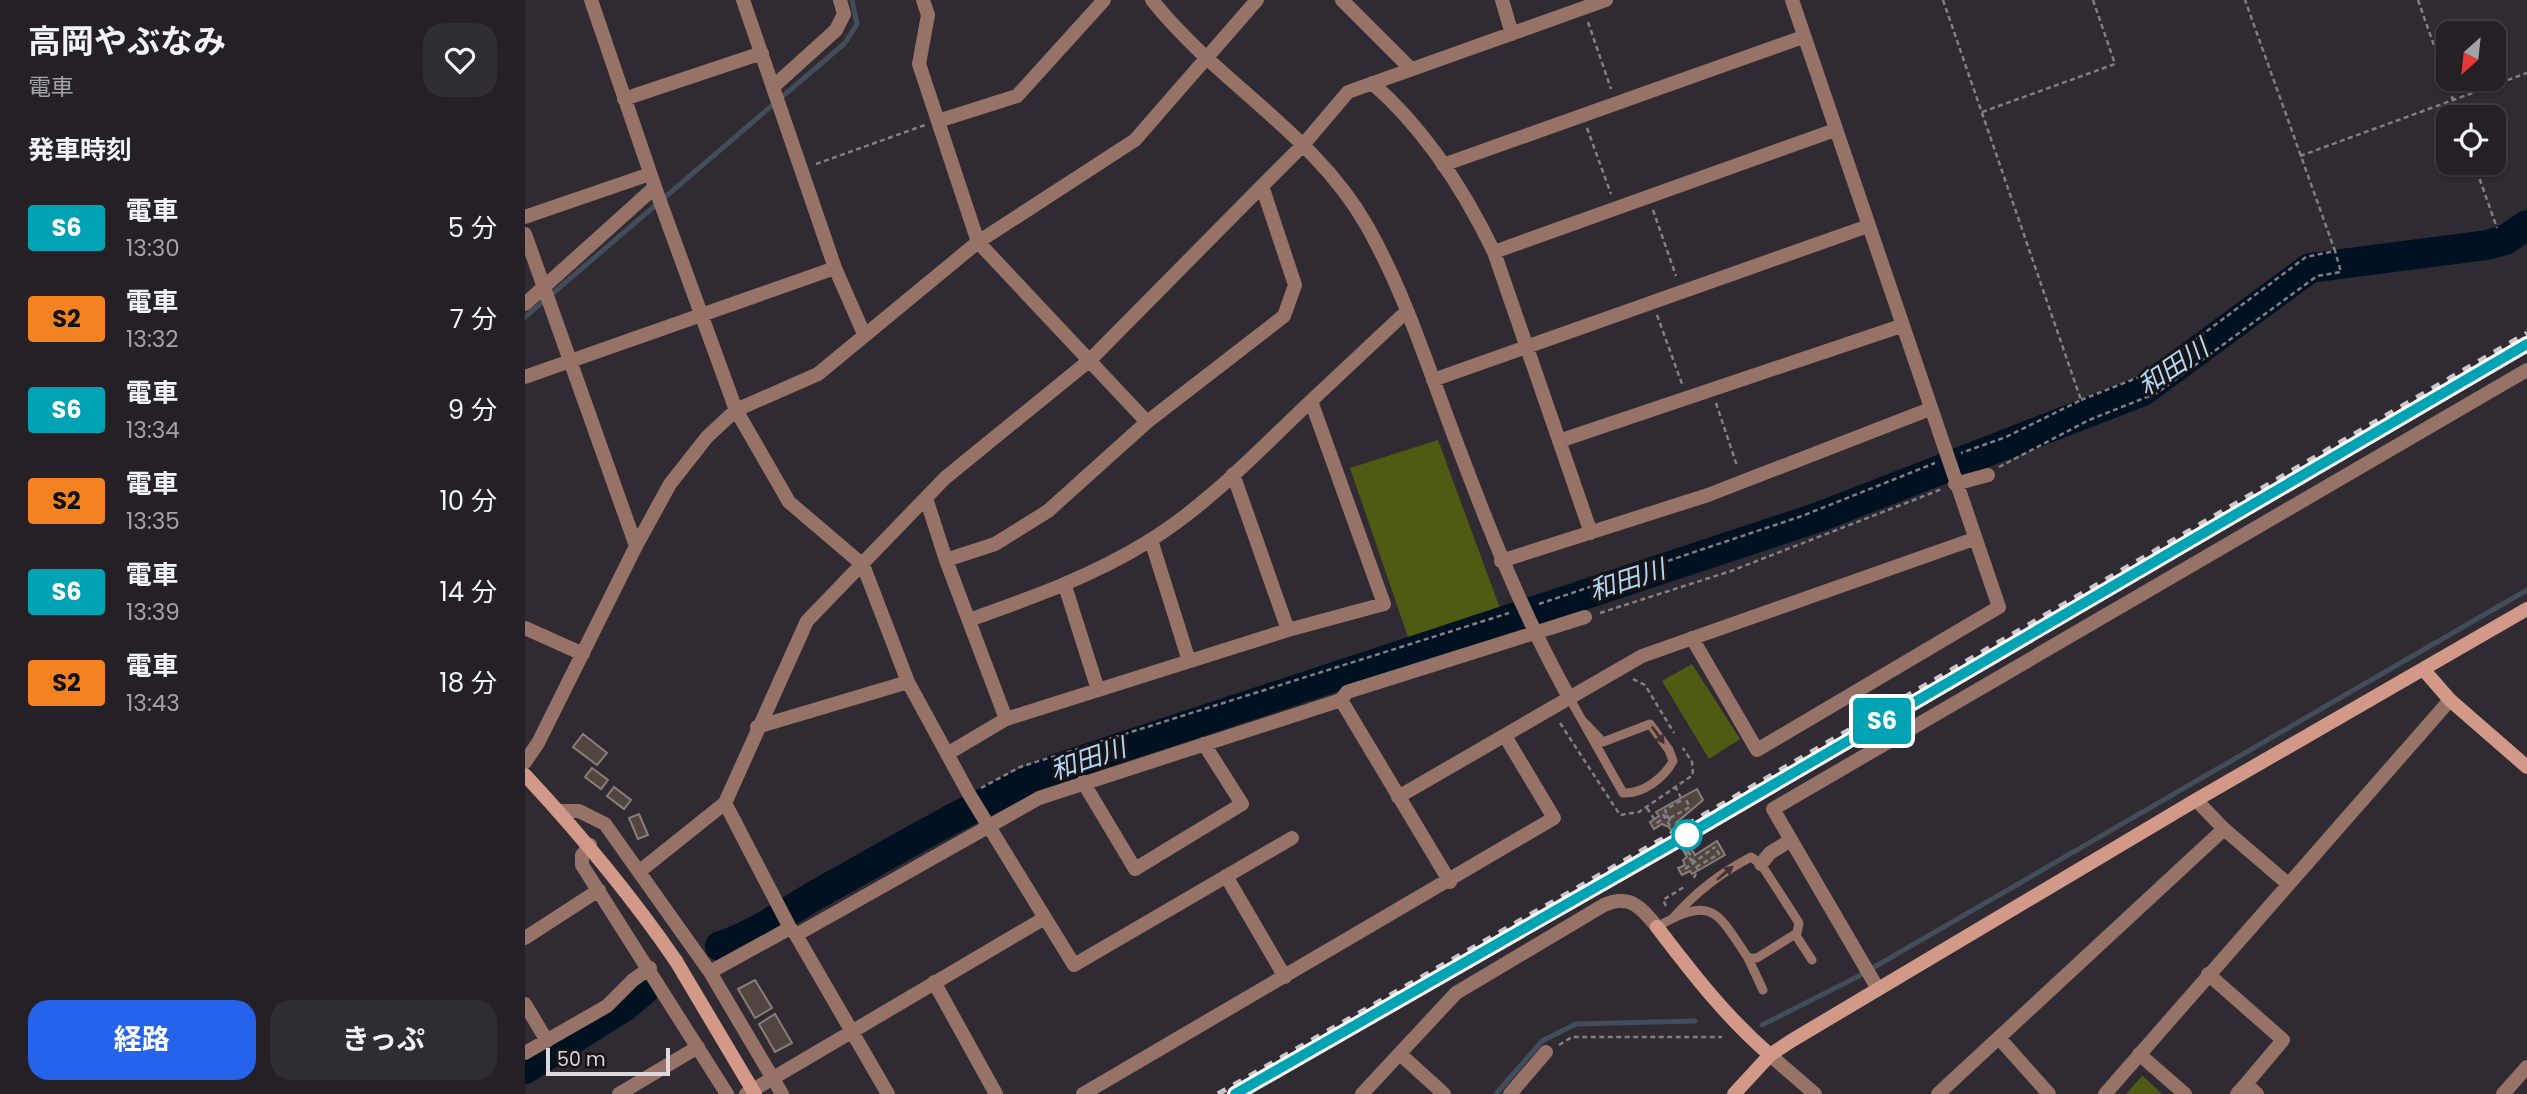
<!DOCTYPE html>
<html lang="ja">
<meta charset="utf-8">
<style>
:root{--surface:#242026;--page:#302d32;--text:#f1f3f6;--muted:#a3a3a7;--line:#413e43;--accent:#2563eb}
body{margin:0;font-family:Poppins,"Noto Sans JP",sans-serif;background:var(--page);color:var(--text);height:100vh;display:flex;flex-direction:column;font-size:26px;white-space:nowrap}
*{box-sizing:border-box;margin:0}
p{font-size:23px;color:var(--muted)}
.icon{flex:none;width:38px;height:38px;fill:none;stroke:currentColor;stroke-width:2;stroke-linecap:round;stroke-linejoin:round}
.map{position:relative;flex:1;overflow:hidden}
.details{display:flex;flex-direction:column;background:var(--surface);width:525px}
.details>*{flex:none}
.badge{padding:0 14px;border-radius:5px;font-size:24px;line-height:46px}
.needle{width:46px;rotate:207deg}
.buttons{position:absolute;left:1911px;top:21px;display:grid;gap:14px}
.buttons a{display:grid;place-items:center;width:70px;height:70px;border-radius:14px;background:var(--surface);box-shadow:0 2px 5px #0004,0 0 0 2px var(--line);font-size:35px}
.scale{position:absolute;left:21px;bottom:18px;width:124px;box-sizing:border-box;padding-left:7px;border:4px solid #ddd8de;border-top:0;font-size:19px;line-height:24px;white-space:nowrap;color:#ddd8de;-webkit-text-stroke:5px #171317;paint-order:stroke}
.map>.badge{position:absolute;translate:-50% -50%;box-shadow:0 0 0 4px #fff}
h2{padding:0 28px;font-size:26px;line-height:63px}
.round{display:grid;place-items:center;flex:none;width:74px;height:74px;border-radius:21px;background:var(--page)}
.summary{display:flex;align-items:center;justify-content:space-between;height:119px;padding:0 28px}
h1{font-size:33px;font-weight:700;line-height:52px}
.action{display:flex;gap:14px;margin-top:auto;padding:14px 28px}
.action a{flex:1;height:80px;border-radius:21px;background:var(--accent);color:#fff;font-size:28px;font-weight:700;line-height:80px;text-align:center}
.action a+a{background:var(--page);color:var(--text)}
ul{padding:0;list-style:none}
li{display:flex;align-items:center;gap:21px;height:91px;padding:0 28px}
li div{flex:1}
li b{display:block;font-size:26px}
li em{font-style:normal}
li .badge{min-width:77px;font-weight:700;text-align:center}
main{display:flex;flex:1;min-height:0}
.map>svg:first-child{display:block}
.green{fill:#4f5b12}
.lines{fill:none;stroke-linecap:round;stroke-linejoin:round}
.stream{stroke:#424d5a;stroke-width:5}
.river{stroke:#001221;stroke-width:30}
.building{fill:#50463f;stroke:#897d76;stroke-width:2}
.path{stroke:#837e85;stroke-width:2.5;stroke-dasharray:5 3.5;stroke-linecap:butt}
.lane{stroke:#967267;stroke-width:9}
.street{stroke:#967267;stroke-width:14}
.secondary{stroke:#d39988;stroke-width:14}
.rail{stroke:#cbc5cc;stroke-width:5;stroke-dasharray:9 9;stroke-linecap:butt}
.path-bridge{stroke:#837e85;stroke-width:2.5;stroke-dasharray:5 3.5;stroke-linecap:butt}
.secondary-bridge{stroke:#d39988;stroke-width:14}
.oneway{fill:#433433}
.line-casing{stroke:#fff;stroke-width:16}
.line{stroke:#00a3b4;stroke-width:10}
.stop-dot{fill:#fff;stroke:#00a3b4;stroke-width:3.5}
.labels{text-anchor:middle;stroke-width:6;stroke-linejoin:round;paint-order:stroke}
.water-label{font-size:26px;font-style:italic;fill:#b1d7f2;stroke:#171317}
</style>
<main>
<section class="details">
<div class="summary"><div><h1>高岡やぶなみ</h1><p>電車</p></div><a class="round"><svg class="icon" aria-label="heart" viewBox="0 0 24 24"><path d="M12 20l-8-8c-3-5 5-10 8-4 3-6 11-1 8 4z"/></svg></a></div>
<h2>発車時刻</h2>
<ul>
<li><span class="badge" style="background:#00a3b4;color:#fff">S6</span><div><b>電車</b><p>13:30</p></div><em>5 分</em></li>
<li><span class="badge" style="background:#f58220;color:#111">S2</span><div><b>電車</b><p>13:32</p></div><em>7 分</em></li>
<li><span class="badge" style="background:#00a3b4;color:#fff">S6</span><div><b>電車</b><p>13:34</p></div><em>9 分</em></li>
<li><span class="badge" style="background:#f58220;color:#111">S2</span><div><b>電車</b><p>13:35</p></div><em>10 分</em></li>
<li><span class="badge" style="background:#00a3b4;color:#fff">S6</span><div><b>電車</b><p>13:39</p></div><em>14 分</em></li>
<li><span class="badge" style="background:#f58220;color:#111">S2</span><div><b>電車</b><p>13:43</p></div><em>18 分</em></li>
</ul>
<div class="action"><a>経路</a><a>きっぷ</a></div>
</section>
<div class="map">
<svg width="2002" height="1094" viewBox="0 0 2002 1094">
<rect width="100%" height="100%" fill="#302a32"/>
<!-- green -->
<path class="green" d="M913,440L976,611L884,640L825,468Z
M1167,664L1215,739L1184,759L1137,681Z
M1617,1076H1618L1637,1094H1601Z"/>
<g class="lines">
<!-- stream -->
<path class="stream" d="M0,317L320,43L332,24L327,0
M1237,1025L1332,977L2002,590
M971,1094L1017,1041L1051,1024L1170,1021"/>
<!-- river -->
<path class="river" d="M195,946C231,935 261,912 294,893C372,850 448,804 531,769L1294,517L1618,391L1785,268L1962,245L1980,240L2002,225
M0,1069L100,1006L119,990"/>
</g>
<!-- building -->
<path class="building" d="M58,734L82,753L72,765L48,747Z
M67,768L83,780L76,789L60,777Z
M89,787L106,800L99,809L82,796Z
M1172,789L1178,800L1151,823L1170,855L1192,841L1200,855L1167,874L1165,871L1157,875L1153,868L1160,865L1158,860L1162,857L1144,827L1137,824L1129,829L1125,822L1134,816L1131,812Z
M114,814L123,835L113,839L104,818Z
M230,980L247,1008L230,1018L213,989Z
M250,1014L267,1043L250,1052L234,1024Z"/>
<g class="lines">
<!-- path -->
<path class="path" d="M1418,0L1556,400L1481,437L1436,453
M1893,0L1934,117
M1063,22L1086,89
M1457,112L1590,64L1568,0
M1062,128L1086,194
M1775,156L2002,73
M1949,163L1972,228
M291,164L400,125
M1128,210L1151,276
M1132,315L1157,384
M1556,400L1627,372L1781,257L1810,251L1720,0
M1191,403L1212,466
M1474,467L1564,420L1632,393L1792,276L1816,272L1810,251
M1014,604L1277,516L1410,463
M1075,613L1206,571L1417,489
M1108,679L1120,685L1149,733
M1035,723L1095,815L1114,812L1168,775L1167,762L1158,748
M456,788L495,767L984,613
M1122,808L1132,823
M1145,818L1165,807L1161,800
M1145,821L1140,810L1157,800L1151,788
M1132,823L1143,815
M1163,851L1173,870L1167,881
M1171,867L1194,854L1190,847
M1160,869L1169,863
M1141,906L1138,900L1159,887
M1034,1045L1047,1037H1197"/>
<!-- lane -->
<path class="lane" d="M1045,699L1098,793C1118,794 1139,778 1148,761L1144,750L1125,724L1078,742L1058,721
M1132,927C1188,894 1193,913 1223,958H1232L1272,933L1274,923L1236,864L1226,857C1197,872 1170,893 1149,917
M1270,934L1287,960
M1223,958L1238,990"/>
<!-- street -->
<path class="street" d="M66,0L132,193L211,410L264,502L338,565L383,682L444,794L549,965L767,838
M218,0L310,268L339,334
M398,0L403,15L394,64L453,242L622,422
M627,0C692,82 790,134 842,226C876,286 898,352 922,417C958,514 994,608 1045,699
M817,0L885,68
M977,0L987,34
M847,83C899,128 939,190 969,252L1066,533
M249,86L311,30L319,14L315,0
M99,99L237,53
M413,121L492,96L579,0
M918,165L1278,37
M0,217L125,174
M0,234L111,546
M969,252L1310,130
M0,304L130,187
M0,377L310,268
M908,380L1343,226
M786,401L882,311
M1034,441L1376,326
M708,474L763,630
M1430,484L1463,475
M401,498L421,560L470,544L523,511L622,422L759,316L770,285L737,186L778,145L823,92L1081,0
M626,540L664,661
M421,560L481,719L763,630L859,604L786,401C735,449 684,504 624,541C568,576 506,598 444,620
M976,561L1183,495L1405,409
M540,586L573,690
M0,628L58,654
M1167,638L1232,750L1474,607L1267,0
M816,700L925,882
M232,727L383,682
M422,754L481,719
M0,762L13,743L111,546L145,484L182,437L211,410L293,374L453,242L610,140L732,0
M558,782L610,869L717,804L679,744
M873,797L1117,656L1449,539
M1671,800L1699,829L1763,884
M34,811H54L80,824L185,972L257,1094
M65,845L57,855V865L202,1094
M1236,864L1245,853L1266,840
M115,871L200,803
M701,876L760,977
M265,928L200,803L282,621L420,478L565,360L737,186
M271,935L363,1094
M0,938L74,890
M185,972L265,928L271,935L514,798L816,700L822,692L1060,617
M1683,974L1758,1040L1721,1084
M409,982L471,1094
M1353,989L1248,809L2002,370
M0,1004L22,1041
M1474,1038L1524,1094
M0,1053L82,1006L108,980L125,968
M875,1054L919,1094
M1614,1054L1660,1094
M1245,1055L1290,1094
M94,1094L173,1047
M221,1094L518,919
M558,1094L1029,818L980,736
M837,1094L931,993L1079,905C1105,894 1116,907 1132,927
M985,1094L1021,1052
M1413,1094L1699,829
M1580,1094L1925,700
M1712,1094L1721,1084L1732,1094
M1978,1094L2002,1067"/>
<!-- secondary -->
<path class="secondary" d="M1898,669L1925,700L2002,767
M0,775C55,834 105,894 151,961
M1132,927C1167,973 1201,1017 1245,1055
M1209,1094L1245,1055L1266,1041L1671,800L2002,609"/>
<!-- rail -->
<path class="rail" d="M693,1094L1158,827L2002,333"/>
<!-- path-bridge -->
<path class="path-bridge" d="M1138,814L1167,862
M1160,869L1190,847"/>
<!-- secondary-bridge -->
<path class="secondary-bridge" d="M151,961L230,1094"/>
</g>
<!-- one-way arrows -->
<defs><path id="oneway-solid" d="M-6-.8H1V-3.2L6.5 0L1 3.2V.8H-6Z" transform="scale(1.75)"/></defs>
<g class="oneway">
<use href="#oneway-solid" transform="translate(1133 735) rotate(54)"/>
<use href="#oneway-solid" transform="translate(1200 873) rotate(-40)"/>
</g>
<g class="lines">
<!-- line casing -->
<g class="line-casing">
<path id="line" d="M710,1094L1162,835L2002,344"/>
</g>
<!-- line -->
<use href="#line" class="line"/>
</g>
<!-- markers -->
<circle class="stop-dot" cx="1162" cy="835" r="14"/>
<g class="labels">
<!-- water labels -->
<g class="water-label">
<text transform="translate(1648 367) rotate(-34)" y="9">和田川</text>
<text transform="translate(1102 580) rotate(-18)" y="9">和田川</text>
<text transform="translate(563 759) rotate(-19)" y="9">和田川</text>
</g>
</g>
</svg>
<div class="buttons">
<a><svg class="needle" viewBox="-14 -14 28 28"><path d="M0-13l5 13h-10z" fill="#e53935"/><path d="M0 13l5-13h-10z" fill="#a3a3a7"/></svg></a>
<a><svg class="icon" aria-label="locate" viewBox="0 0 24 24"><circle cx="12" cy="12" r="6"/><path d="M12 2v4M12 18v4M2 12h4M18 12h4"/></svg></a>
</div>
<div class="scale">50 m</div>
<b class="badge" style="left:1357px;top:721px;background:#00a3b4;color:#fff">S6</b>
</div>
</main>
